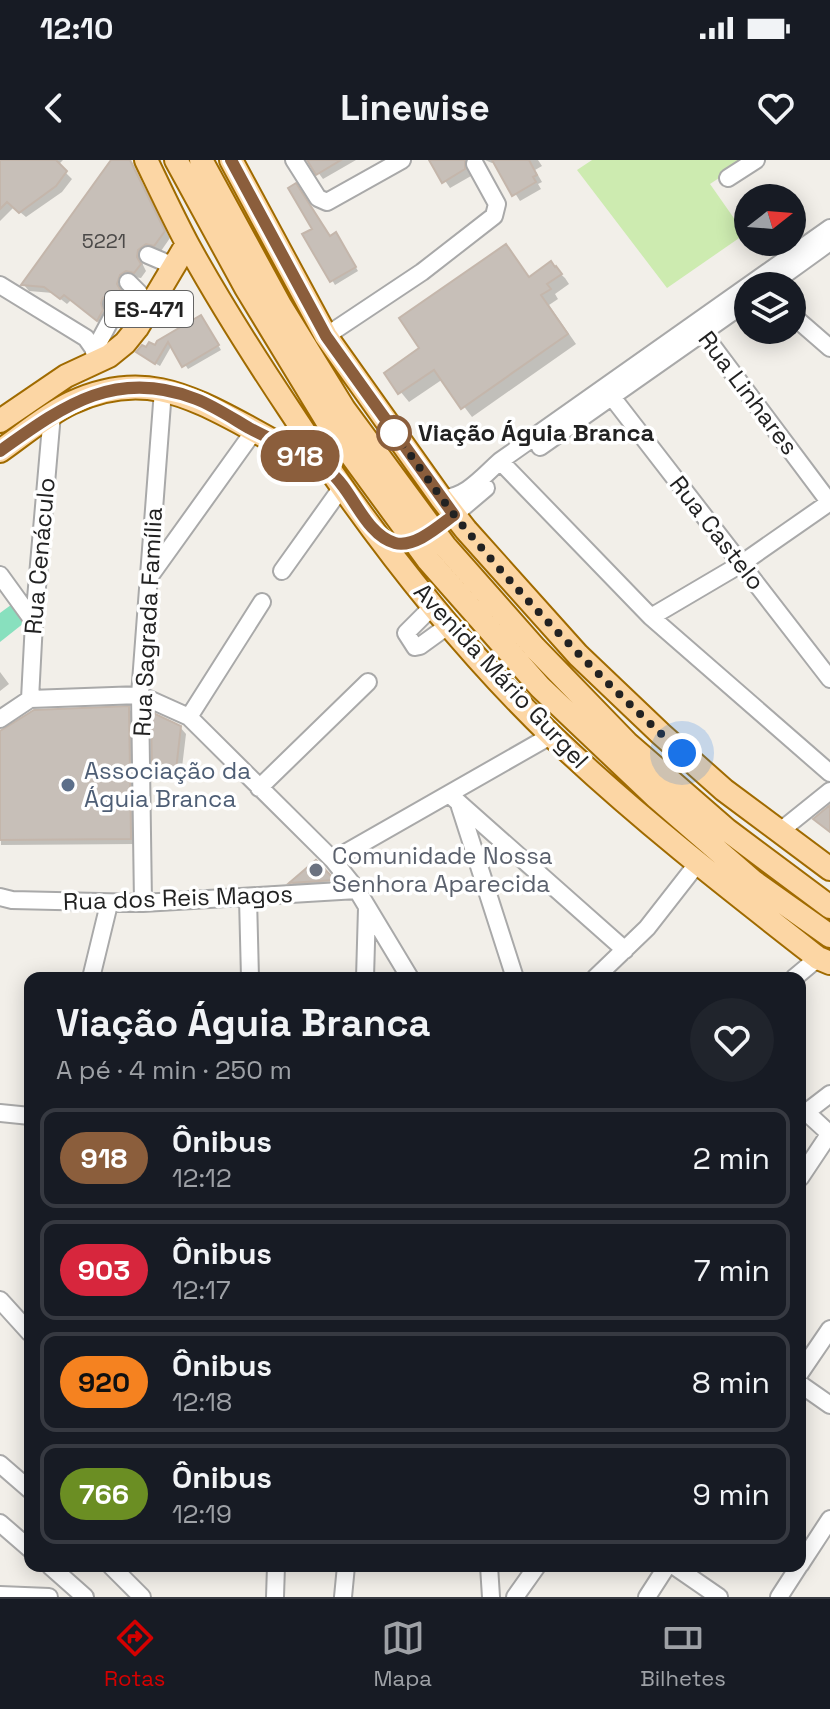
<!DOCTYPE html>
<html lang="pt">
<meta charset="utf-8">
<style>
:root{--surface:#171b24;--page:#20242c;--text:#f1f3f6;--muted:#9ea1a6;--line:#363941;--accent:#d40000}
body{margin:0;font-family:"Space Grotesk",sans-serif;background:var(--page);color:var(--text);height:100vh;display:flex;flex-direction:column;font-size:30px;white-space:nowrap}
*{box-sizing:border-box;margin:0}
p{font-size:26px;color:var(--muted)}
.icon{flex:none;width:44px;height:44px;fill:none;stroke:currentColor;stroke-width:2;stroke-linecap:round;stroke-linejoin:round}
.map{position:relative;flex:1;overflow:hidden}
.details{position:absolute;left:24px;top:812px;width:782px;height:600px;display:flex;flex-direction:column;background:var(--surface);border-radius:16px;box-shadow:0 4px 20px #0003}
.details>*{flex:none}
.badge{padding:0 16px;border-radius:26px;font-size:28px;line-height:52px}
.needle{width:52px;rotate:73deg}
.fabs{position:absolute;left:734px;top:24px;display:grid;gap:16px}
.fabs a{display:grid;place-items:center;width:72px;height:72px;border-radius:50%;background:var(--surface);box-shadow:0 4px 20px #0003;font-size:40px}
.you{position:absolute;width:40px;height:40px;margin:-20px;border:6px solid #fff;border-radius:50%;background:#1a73e8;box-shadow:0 0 0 12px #1a73e833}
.map>.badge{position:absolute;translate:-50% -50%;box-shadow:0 0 0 4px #fff}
.round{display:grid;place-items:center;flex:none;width:84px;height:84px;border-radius:42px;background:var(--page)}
.head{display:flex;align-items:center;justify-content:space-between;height:136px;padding:0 32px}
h1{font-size:38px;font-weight:700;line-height:60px}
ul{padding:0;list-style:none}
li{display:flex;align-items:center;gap:24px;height:100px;margin:0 16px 12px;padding:0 16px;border:4px solid var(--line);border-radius:16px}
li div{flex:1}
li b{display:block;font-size:30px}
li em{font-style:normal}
li .badge{min-width:88px;font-weight:700;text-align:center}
.status{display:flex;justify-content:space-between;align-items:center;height:56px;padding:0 40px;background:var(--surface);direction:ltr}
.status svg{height:22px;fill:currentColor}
header{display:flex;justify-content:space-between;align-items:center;height:104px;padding:0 32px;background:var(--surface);font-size:36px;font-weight:700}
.menu{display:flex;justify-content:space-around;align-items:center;height:112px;border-top:2px solid var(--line);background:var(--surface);font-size:22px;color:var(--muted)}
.menu a{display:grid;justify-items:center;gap:4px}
.menu .selected{color:var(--accent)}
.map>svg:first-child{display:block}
.grass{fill:#cdebb0}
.pitch{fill:#88e0be}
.shadow{fill:#0003}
.building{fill:#c7bfb8;stroke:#c4b6ab;stroke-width:2}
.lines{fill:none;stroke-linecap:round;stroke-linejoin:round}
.minor-casing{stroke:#a9a9a9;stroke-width:20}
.major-casing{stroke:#a06b00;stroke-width:26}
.minor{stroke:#fff;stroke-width:16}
.major{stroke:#fcd6a4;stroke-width:22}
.line-casing{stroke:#fff;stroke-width:18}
.line{stroke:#8b5e3c;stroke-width:12}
.walk{stroke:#222;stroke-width:8;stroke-dasharray:0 14.4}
.stop-dot{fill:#fff;stroke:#8b5e3c;stroke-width:4}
.service-dot{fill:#5c6f8a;stroke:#fff;stroke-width:3}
.worship-dot{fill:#6b7280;stroke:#fff;stroke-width:3}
.labels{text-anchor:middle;stroke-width:7;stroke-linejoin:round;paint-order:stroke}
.number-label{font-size:20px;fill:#4b4948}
.shield{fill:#fff;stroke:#646464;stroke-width:2}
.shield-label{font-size:22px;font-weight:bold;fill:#222}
.street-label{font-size:24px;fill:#222;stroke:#fff}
.stop-label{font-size:24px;font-weight:bold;fill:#222;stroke:#fff;text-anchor:start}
.service-label{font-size:24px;fill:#4e5e75;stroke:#fff;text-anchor:start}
.worship-label{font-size:24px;fill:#5b616d;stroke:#fff;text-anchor:start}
</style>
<div class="status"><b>12:10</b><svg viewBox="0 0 49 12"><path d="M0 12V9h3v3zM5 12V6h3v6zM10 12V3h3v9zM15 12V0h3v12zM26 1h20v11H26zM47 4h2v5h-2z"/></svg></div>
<header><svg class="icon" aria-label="back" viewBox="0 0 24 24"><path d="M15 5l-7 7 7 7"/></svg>Linewise<svg class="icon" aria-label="heart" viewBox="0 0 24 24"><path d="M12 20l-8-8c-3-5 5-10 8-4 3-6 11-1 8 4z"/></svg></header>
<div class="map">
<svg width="830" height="1437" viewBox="0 0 830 1437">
<rect width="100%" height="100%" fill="#f2efe9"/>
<!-- grass -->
<path class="grass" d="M592,0H746L710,24L745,74L667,128L577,10Z"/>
<!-- pitch -->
<path class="pitch" d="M15,442L29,459L0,482V453Z"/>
<!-- shadow -->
<path class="shadow" d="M0,0H63L58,5L72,19L62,32L26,57L14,47L0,61Z
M114,0L132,2L170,78L161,91L153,90L144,96L143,105L146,111L141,118L133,117L125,121L123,132L126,138L125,140L116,139L109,144L106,150L109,157L104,166L71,140L67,144L53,133L29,131L24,125Z
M309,0H356L323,19Z
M431,0H479L471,5V16L450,28Z
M485,0H538L542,6L535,10L542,22L538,24L541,29L520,41L495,2L492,3Z
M305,75L339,78L358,111L335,125Z
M506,86L530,118L550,104L565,118L569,124L555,134L558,139L549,145L576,184L472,257L443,219L409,242L386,214L422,189Z
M205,162L221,190L188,209L172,185L160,206L142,196Z
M0,512L9,524L0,531Z
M128,548L135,555L136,684L1,685L0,574Z
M180,567L186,574L181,616L160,619L154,613Z
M316,702L336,724L295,727L292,723Z"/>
<!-- building -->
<path class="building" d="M0,0H56L67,11L56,26L19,53L7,42L0,49Z
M111,0H130L165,71L154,86L146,84L138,90L137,97L141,104L134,113L126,111L120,115L117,124L121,131L118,135L109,134L103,138L101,143L103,150L97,161L64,135L60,139L44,127L21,125Z
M307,0H341L316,15Z
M429,0H465V9L442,23Z
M492,0H529L537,15L533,17L536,22L512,36Z
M296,23L330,76L336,72L356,107L330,122L302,74L312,69L288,28Z
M506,84L529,117L551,101L555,107L556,106L562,114L547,124L551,129L541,135L568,174L461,249L434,210L398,234L384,213L419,188L399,158Z
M201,155L219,185L182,207L168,182L155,204L136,192L142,185L146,187L149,182L155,185L157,181Z
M129,546L131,679L0,680V571L34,550Z
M151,552L181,566L176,610L152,614Z
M830,645V672L813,659Z
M316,700L335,720L289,723Z"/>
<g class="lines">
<!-- minor casing -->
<g class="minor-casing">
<path id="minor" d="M294,0L318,38L327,42L402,0
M728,18L756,0
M148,95L169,104L177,102
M128,122L139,133L140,159
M0,125L86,178L93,188L97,202
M769,126L830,82
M792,155L830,188
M699,168L830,343
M326,176L422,112L494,56L497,44L475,4
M94,191L117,148L112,144
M605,228L830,519
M540,287L748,141
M500,301L651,457L830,613
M441,338C465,339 483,316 500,301L830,68
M454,355L486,328
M282,411L342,327
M0,415L34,462
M150,416L254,271
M433,446L406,473L415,487L420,486L449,465
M651,457L741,404L830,342
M30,539L34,462L52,254
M189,557L262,442
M0,559L30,539L140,535L189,557L333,700L357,730L410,818
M259,628L368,522
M449,634L625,790
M460,647L515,818
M779,672L830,631
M333,700L552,575
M0,737L12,740L143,743L357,730
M248,738L250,818
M143,743L140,535L163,230
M91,818L109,744
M365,818L367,748
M595,818L647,768L697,704
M794,818L818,798
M806,952L830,974
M0,953L30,956
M800,957L830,934
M800,1018L830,973
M0,1140L30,1173
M800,1213L830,1169
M800,1224L830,1245
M0,1304L30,1330
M0,1363L30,1389
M800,1405L830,1359
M50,1406L85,1437
M111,1406L142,1437
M489,1406L491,1437
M674,1406L719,1437
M0,1435L49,1437
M275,1437L276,1406
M343,1437L346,1406
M515,1437L537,1406
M647,1437L667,1406
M779,1437L799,1406"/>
</g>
<!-- major casing -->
<g class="major-casing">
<path id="major" d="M146,0C160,29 174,59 189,87C220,143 255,198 291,252C367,368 452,480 553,577C637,657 727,727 818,798L830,803
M176,0L246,128L330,266L428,400L540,527L657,638L754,722L830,776
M201,0L280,145L344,249L445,386L535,488L627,583L727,670L830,747
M231,0L326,176L441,338L466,370L578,495L661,574L724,630L830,709
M0,261L66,216L109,196L125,183L137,168L187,84
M0,291C23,275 46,255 71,243C139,211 185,233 246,266C273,281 300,296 327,310"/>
</g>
<!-- minor -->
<use href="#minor" class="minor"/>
<!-- major -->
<use href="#major" class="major"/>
</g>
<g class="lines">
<!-- line casing -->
<g class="line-casing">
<path id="line" d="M0,291C62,247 115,207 196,239C214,246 232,258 249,268C275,282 306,294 330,312C352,329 365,375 395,383C415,388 439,366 454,355L326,176L231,0"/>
</g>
<!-- line -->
<use href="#line" class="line"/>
<!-- walk -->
<path class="walk" d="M394,273C419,305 441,340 468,372C534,451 605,523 682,593"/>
</g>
<!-- markers -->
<circle class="stop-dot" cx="394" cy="273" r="16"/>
<circle class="service-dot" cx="68" cy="625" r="8"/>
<circle class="worship-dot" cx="316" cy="710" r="8"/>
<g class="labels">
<!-- number labels -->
<g class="number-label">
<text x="104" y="88">5221</text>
</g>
<!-- shield labels -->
<rect class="shield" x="105" y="131" width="88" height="36" rx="6"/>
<g class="shield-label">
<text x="149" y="157">ES-471</text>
</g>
<!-- street labels -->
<g class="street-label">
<text transform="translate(748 233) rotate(53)" y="8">Rua Linhares</text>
<text transform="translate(717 373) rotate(52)" y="8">Rua Castelo</text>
<text transform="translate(40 396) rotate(-85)" y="8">Rua Cenáculo</text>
<text transform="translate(148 462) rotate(-87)" y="8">Rua Sagrada Família</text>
<text transform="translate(501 516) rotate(47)" y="8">Avenida Mário Gurgel</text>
<text transform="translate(178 738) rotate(-2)" y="8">Rua dos Reis Magos</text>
</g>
<!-- stop labels -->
<g class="stop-label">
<text x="418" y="281">Viação Águia Branca</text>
</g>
<!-- service labels -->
<g class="service-label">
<text x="84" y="619">Associação da<tspan x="84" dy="28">Águia Branca</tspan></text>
</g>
<!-- worship labels -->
<g class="worship-label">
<text x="332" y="704">Comunidade Nossa<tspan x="332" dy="28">Senhora Aparecida</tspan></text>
</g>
</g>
</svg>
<div class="fabs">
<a><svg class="needle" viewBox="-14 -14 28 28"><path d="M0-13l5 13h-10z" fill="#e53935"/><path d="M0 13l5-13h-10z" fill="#9ea1a6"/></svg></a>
<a><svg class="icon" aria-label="layers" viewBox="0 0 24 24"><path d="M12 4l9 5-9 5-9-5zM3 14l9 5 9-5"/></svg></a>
</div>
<div class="you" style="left:682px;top:593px"></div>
<b class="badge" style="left:300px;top:296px;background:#8b5e3c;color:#fff">918</b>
<section class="details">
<div class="head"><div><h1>Viação Águia Branca</h1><p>A pé · 4 min · 250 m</p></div><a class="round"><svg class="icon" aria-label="heart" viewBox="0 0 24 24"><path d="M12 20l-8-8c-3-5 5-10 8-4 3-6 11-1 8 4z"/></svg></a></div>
<ul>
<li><span class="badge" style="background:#8b5e3c;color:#fff">918</span><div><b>Ônibus</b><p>12:12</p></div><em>2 min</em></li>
<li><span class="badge" style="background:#d7263d;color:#fff">903</span><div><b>Ônibus</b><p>12:17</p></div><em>7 min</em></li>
<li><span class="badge" style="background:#f58220;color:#111">920</span><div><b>Ônibus</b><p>12:18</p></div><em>8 min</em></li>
<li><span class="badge" style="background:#6b8e23;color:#fff">766</span><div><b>Ônibus</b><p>12:19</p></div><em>9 min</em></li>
</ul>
</section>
</div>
<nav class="menu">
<a class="selected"><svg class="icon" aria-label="directions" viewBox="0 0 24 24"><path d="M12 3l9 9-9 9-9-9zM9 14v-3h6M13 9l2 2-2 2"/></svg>Rotas</a>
<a><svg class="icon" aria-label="map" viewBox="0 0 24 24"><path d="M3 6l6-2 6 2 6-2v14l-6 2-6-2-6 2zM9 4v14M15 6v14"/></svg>Mapa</a>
<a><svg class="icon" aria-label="tickets" viewBox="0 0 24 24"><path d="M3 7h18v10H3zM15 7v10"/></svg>Bilhetes</a>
</nav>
